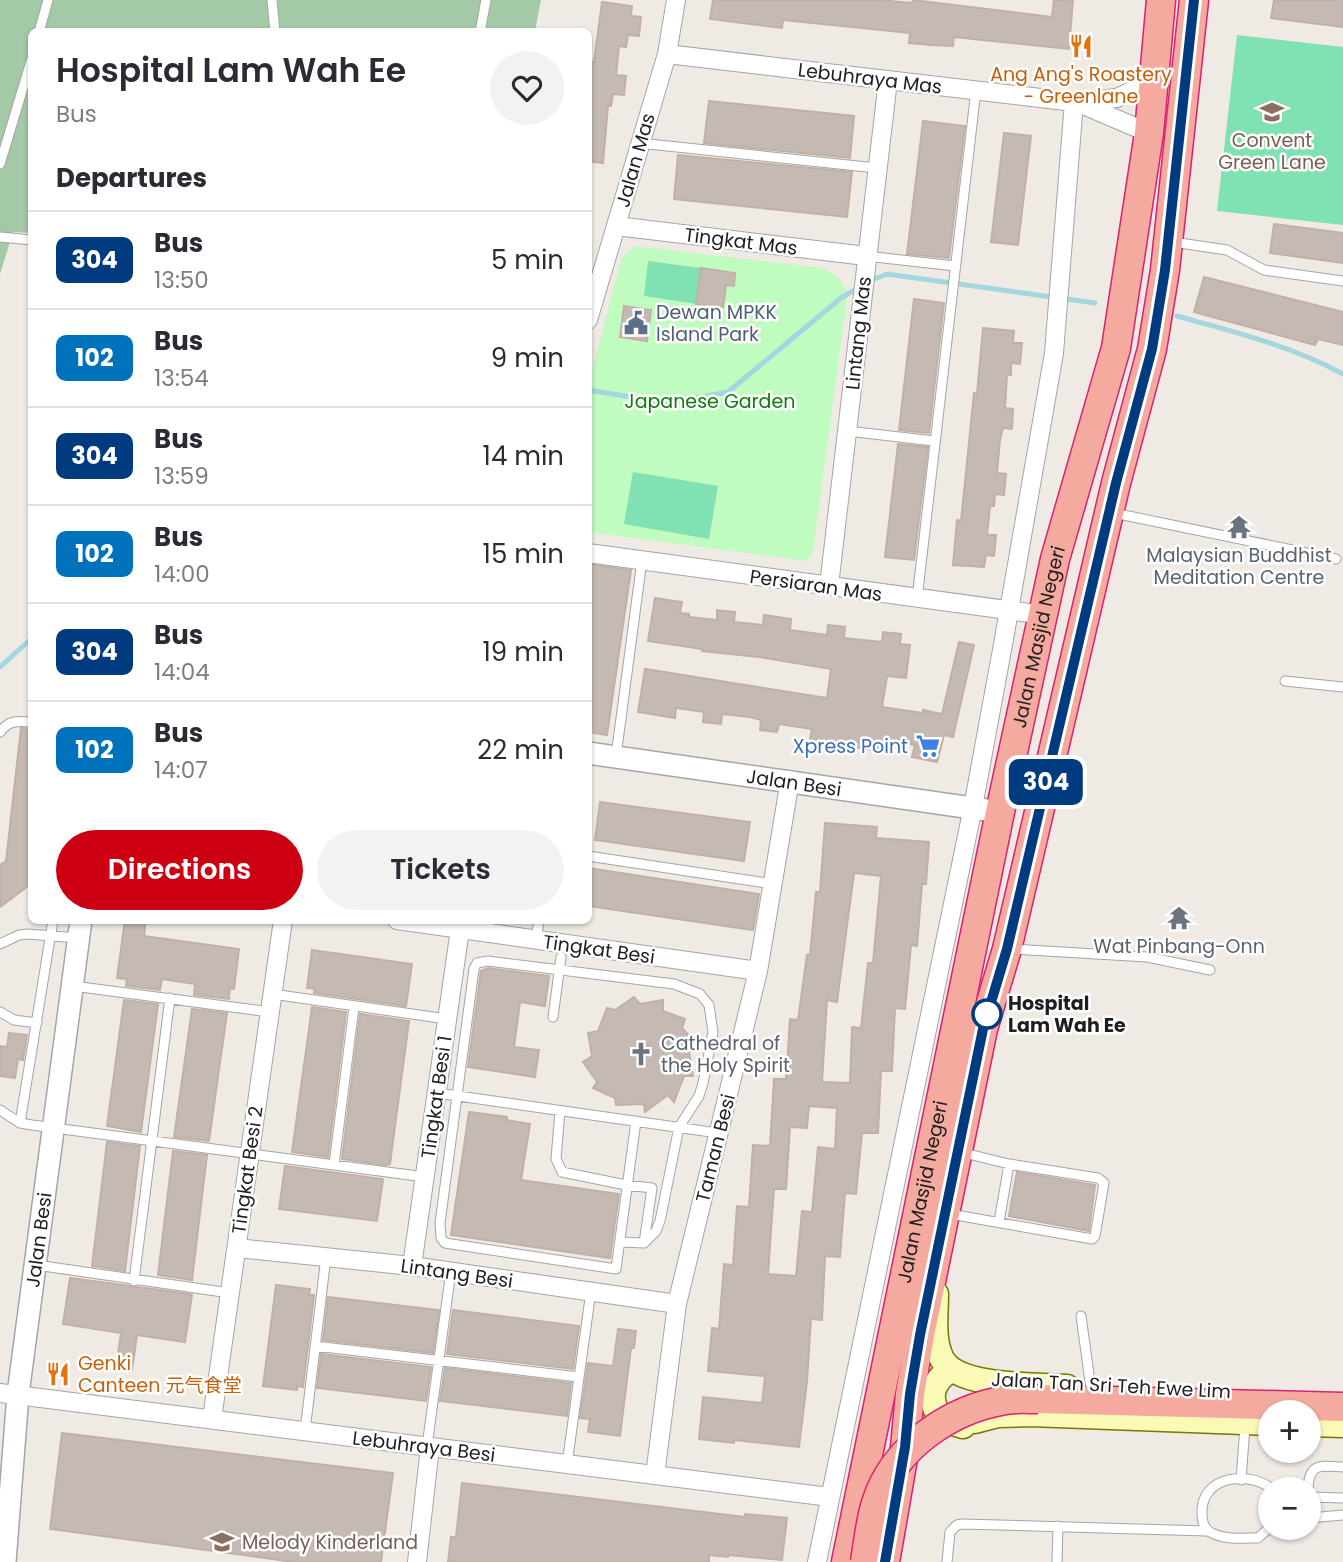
<!DOCTYPE html>
<meta charset="utf-8">
<style>
:root{--surface:#fff;--page:#f2f2f3;--text:#2b2b33;--muted:#7c7c81;--line:#e1e1e2;--accent:#cc0012}
body{margin:0;font-family:Poppins,"Noto Sans SC",sans-serif;background:var(--page);color:var(--text);height:100vh;display:flex;flex-direction:column;font-size:26px;white-space:nowrap}
*{box-sizing:border-box;margin:0}
p{font-size:23px;color:var(--muted)}
.icon{flex:none;width:38px;height:38px;fill:none;stroke:currentColor;stroke-width:2;stroke-linecap:round;stroke-linejoin:round}
.map{position:relative;flex:1;overflow:hidden}
.panel{position:absolute;left:28px;top:28px;width:564px;height:896px;display:flex;flex-direction:column;background:var(--surface);border-radius:10px;box-shadow:0 2px 5px #0004}
.panel>*{flex:none}
.badge{padding:0 14px;border-radius:10px;font-size:24px;line-height:46px}
.buttons{position:absolute;left:1258px;top:1400px;display:grid;gap:14px}
.buttons a{display:grid;place-items:center;width:63px;height:63px;border-radius:50%;background:var(--surface);box-shadow:0 2px 5px #0004;font-size:35px}
.map>.badge{position:absolute;translate:-50% -50%;box-shadow:0 0 0 4px #fff}
h2{padding:0 28px;font-size:26px;line-height:63px}
.round{display:grid;place-items:center;flex:none;width:74px;height:74px;border-radius:37px;background:var(--page)}
.headline{display:flex;align-items:center;justify-content:space-between;height:119px;padding:0 28px}
h1{font-size:33px;font-weight:600;line-height:52px}
.button{display:flex;gap:14px;margin-top:auto;padding:14px 28px}
.button a{flex:1;height:80px;border-radius:42px;background:var(--accent);color:#fff;font-size:28px;font-weight:600;line-height:80px;text-align:center}
.button a+a{background:var(--page);color:var(--text)}
ul{padding:0;list-style:none}
li{display:flex;align-items:center;gap:21px;height:98px;padding:0 28px;border-top:2px solid var(--line)}
li div{flex:1}
li b{display:block;font-size:26px}
li em{font-style:normal}
li .badge{min-width:77px;font-weight:700;text-align:center}
.map>svg:first-child{display:block}
.cemetery{fill:#a4c9a7}
.park{fill:#c0fbc0}
.pitch{fill:#80e1b3}
.lines{fill:none;stroke-linecap:round;stroke-linejoin:round}
.stream{stroke:#a3d6de;stroke-width:5}
.building{fill:#c4bab3;stroke:#c2b0a6;stroke-width:2;fill-rule:evenodd}
.service-casing{stroke:#a5a5a5;stroke-width:11}
.minor-casing{stroke:#a5a5a5;stroke-width:20}
.tertiary-casing{stroke:#a5a5a5;stroke-width:24}
.secondary-casing{stroke:#767902;stroke-width:27}
.trunk-casing{stroke:#df1f72;stroke-width:31}
.service{stroke:#fff;stroke-width:9}
.minor{stroke:#fff;stroke-width:18}
.tertiary{stroke:#fff;stroke-width:21}
.secondary{stroke:#fbf9b6;stroke-width:24}
.trunk{stroke:#f4aa9e;stroke-width:28}
.trunk-bridge-casing{stroke:#df1f72;stroke-width:31;stroke-linecap:butt}
.trunk-bridge{stroke:#f4aa9e;stroke-width:28}
.line-casing{stroke:#fff;stroke-width:16}
.line{stroke:#003b80;stroke-width:10}
.stop-dot{fill:#fff;stroke:#003b80;stroke-width:3.5}
.labels{text-anchor:middle;stroke-width:5;stroke-linejoin:round;paint-order:stroke}
.food-label{font-size:19px;fill:#c56008;stroke:#fff}
.street-label{font-size:19px;fill:#1e1e1e;stroke:#fff}
.education-label{font-size:19px;fill:#785e54;stroke:#fff}
.service-label{font-size:19px;fill:#4e5e75;stroke:#fff;text-anchor:start}
.park-label{font-size:19px;fill:#098008;stroke:#fff}
.worship-label{font-size:19px;fill:#5b616d;stroke:#fff}
.shop-label{font-size:19px;fill:#366cbe;stroke:#fff;text-anchor:end}
.stop-label{font-size:19px;font-weight:bold;fill:#1e1e1e;stroke:#fff;text-anchor:start}
</style>
<div class="map">
<svg width="1343" height="1562" viewBox="0 0 1343 1562">
<rect width="100%" height="100%" fill="#efebe4"/>
<!-- cemetery -->
<path class="cemetery" d="M0,0H541L535,31L32,32L31,233L13,232L0,274Z"/>
<!-- park -->
<path class="park" d="M635,246L822,268C838,275 844,281 847,298L813,551L807,561L588,532V386L622,257Z"/>
<!-- pitch -->
<path class="pitch" d="M1237,35L1343,47V225L1217,211Z
M648,261L701,268L697,304L644,296Z
M633,472L718,486L709,539L624,524Z"/>
<g class="lines">
<!-- stream -->
<path class="stream" d="M869,281L887,274L1095,303
M1177,316C1235,332 1289,345 1343,374
M588,390L668,403L728,392L841,298L861,286
M0,667L32,638"/>
</g>
<!-- building -->
<path class="building" d="M713,0H879L912,3L913,0L1052,17L1054,0H1073L1069,49L954,37L953,46L931,45L909,43L910,33L783,20L782,28L710,19Z
M1274,0H1343V27L1271,18Z
M602,2L632,6L631,16L641,17L639,36L628,35L626,47L619,46L616,75L626,76L624,95L613,94L611,106H608L603,163L588,161V61L594,62Z
M709,101L854,116L850,158L704,143Z
M923,121L965,126L949,258L907,254Z
M1004,133L1031,136L1018,245L991,242Z
M678,155L852,172L847,217L674,199Z
M1274,224L1343,233V263L1270,253Z
M701,268L735,273L734,286L726,285L723,307L696,304Z
M1204,277L1343,312V345L1318,339L1315,345L1194,312Z
M914,299L944,303L929,433L899,430Z
M624,306L651,310L647,341L620,337Z
M983,328L1014,331L1013,343H1022L1020,364L1011,363V375H1007L1005,408L1013,409L1012,429L1003,428L1000,440L997,473L1006,474L1004,495L995,494L994,506H990L987,535H996L994,556L986,555L984,567L953,565L957,520L961,521L974,393L977,394Z
M898,444L928,447L914,560L885,557Z
M588,564L631,570L607,735L588,732Z
M655,598L682,602L680,613L689,614V617L717,620V610L735,612L734,622L763,625L764,615L791,619L790,630L827,635L828,625L845,627L844,638L882,642L883,632L901,634L900,644L910,645L906,678L887,676L882,707L923,713V710L942,714L959,642L974,645L953,737L944,735L937,762L912,757L915,745L887,740L885,752L810,740L812,729L779,724L777,732L760,730L761,720L750,717L722,714L721,724L703,722L704,712L676,708L675,718L638,712L645,669L827,698L831,669L759,657L702,651V649L648,641Z
M21,728L32,729V883L0,907V865L6,861Z
M600,802L750,822L744,861L595,840Z
M825,823L877,827L876,838L929,842L926,884H922L917,946L911,945L905,1009L895,1008L892,1071H881L878,1133H862L856,1194L845,1193L840,1257L825,1256L822,1320L811,1319L807,1382L799,1447L734,1440V1443L699,1439L703,1397L762,1403L765,1376L708,1371L712,1328L719,1329L724,1264L733,1265L737,1206L749,1207L753,1145L770,1146L774,1079H786L790,1019L798,1020L807,955H810L816,892H820ZM854,873L881,876L873,963H868L861,1028L852,1027L850,1083L822,1082L827,1000L837,1002ZM809,1106L837,1108L835,1149L818,1147L812,1212L802,1211L796,1276L768,1274L774,1189H786L790,1127L807,1128Z
M588,868L759,894L753,930L588,906Z
M125,920H146L144,936L239,949L234,989L230,988L229,999L194,995L195,984L162,979L160,990L126,986L127,979L117,978Z
M312,950L412,964L406,1006L314,993L315,989L307,988Z
M488,968L549,976L545,1006L520,1002L514,1047L539,1050L535,1077L468,1067L481,971Z
M634,997L640,1004L663,1000V1011L685,1019L682,1028L696,1043L689,1052L693,1076H684L674,1102L668,1095L645,1112L644,1104L616,1105L615,1098L593,1088L597,1082L583,1062L592,1056L588,1033L598,1031L607,1008L615,1010Z
M124,1000L158,1004L141,1132L107,1126Z
M312,1007L346,1012L328,1157L292,1152Z
M192,1009L227,1013L209,1141L174,1137Z
M360,1014L409,1021L390,1164L385,1165L342,1159Z
M9,1033L27,1035L23,1060L18,1059L15,1078L0,1076V1046L7,1047Z
M469,1112L507,1117V1120L530,1124L521,1180L619,1194L610,1258L451,1235Z
M107,1142L140,1146L125,1271L92,1266Z
M173,1151L207,1155L192,1280L158,1275Z
M285,1166L383,1179L377,1221L279,1209Z
M1017,1172L1095,1185L1089,1231L1009,1216Z
M70,1278L190,1294L192,1295L185,1342L137,1335L132,1370L116,1367L121,1333L63,1324Z
M276,1285L310,1289L309,1295H314L303,1387L297,1386V1390L263,1386Z
M328,1297L439,1310L433,1353L323,1340Z
M453,1310L579,1326L573,1369L447,1354Z
M618,1329L636,1331L634,1348H631L620,1436L588,1432L590,1419L580,1418L588,1363L613,1366Z
M321,1354L431,1367L426,1401L317,1388Z
M445,1368L571,1383L567,1416L440,1401Z
M62,1433L393,1473L381,1562H294L50,1529Z
M462,1483L745,1517V1514L787,1518L782,1560L728,1555V1557L709,1555V1562H448L451,1537H456Z"/>
<g class="lines">
<!-- service casing -->
<g class="service-casing">
<path id="service" d="M272,0L275,32
M39,32L48,0
M480,32L486,0
M639,143L877,168
M0,164L32,58
M0,237L32,240
M1173,242L1227,250L1264,270L1343,281
M866,256L955,266
M847,431L934,441
M1114,513L1336,559
M917,599L976,90
M1285,681L1343,687
M0,732C9,720 18,721 32,722
M616,756L642,560
M588,856L773,884
M536,940L539,920
M0,944L19,935L27,934L79,938
M1012,949L1147,957L1210,970
M73,986L270,1012
M272,994L447,1019
M0,1012L14,1020L37,1023
M553,1017L561,957
M437,1093L718,1133
M0,1110L20,1123L32,1125L425,1177
M560,1111L556,1159L562,1172L626,1185L652,1188L644,1243
M20,1123L53,920
M334,1165L354,1007
M950,1214L1092,1239L1095,1236L1104,1183L1098,1178L1009,1164L960,1152
M999,1222L1009,1164
M621,1242L644,1243L656,1231L660,1221L679,1127L699,1096L703,1083L713,1032L709,1005L700,994L674,984L488,961L477,963L474,969L440,1223L441,1238L445,1243L616,1269L636,1121
M36,1265L230,1293
M134,1281L170,998
M1081,1316L1091,1389
M315,1346L579,1377
M305,1431L326,1257
M427,1446L451,1271
M567,1464L591,1291
M1241,1480L1245,1426
M1308,1489C1309,1462 1321,1466 1343,1467
M1309,1497L1343,1498
M1309,1518L1343,1515
M1270,1527L1258,1538C1243,1538 1223,1540 1210,1532C1203,1528 1202,1520 1202,1513C1201,1476 1248,1470 1272,1489
M947,1562L950,1532L957,1525L962,1524L1207,1531
M1057,1562L1058,1526"/>
</g>
<!-- minor casing -->
<g class="minor-casing">
<path id="minor" d="M667,54L1074,102L1117,98L1154,80
M1081,104L1149,133
M616,226L866,256
M588,320L667,54L676,0
M588,553L1044,615
M829,586L888,80
M397,920L758,971
M237,1248L412,1266L677,1304
M412,1266L460,929
M0,1393L830,1497
M212,1419L283,920
M655,1475L677,1304L758,971L790,780
M417,1562L430,1447
M817,1562L973,807L1004,639L1054,353L1074,102"/>
</g>
<!-- tertiary casing -->
<g class="tertiary-casing">
<g id="tertiary">
<path id="s1" d="M588,753L1000,812"/>
<path id="s2" d="M5,1562L18,1394L81,920"/>
</g>
</g>
<!-- secondary casing -->
<g class="secondary-casing">
<path id="secondary" d="M936,1294C936,1314 932,1340 942,1359C958,1388 1036,1385 1067,1387
M951,1370C930,1382 927,1402 943,1420L963,1426
M975,1421L998,1415L1031,1414L1270,1423
M1309,1424L1343,1425"/>
</g>
<!-- trunk casing -->
<g class="trunk-casing">
<g id="trunk">
<path d="M1038,1399L1343,1407"/>
<path id="s3" d="M846,1562L1000,812L1055,559L1116,348L1149,133L1161,0"/>
<path d="M885,1562L905,1447L910,1394L920,1335L983,1029L1007,949L1116,483L1152,349L1165,270L1194,0"/>
</g>
</g>
<!-- service -->
<use href="#service" class="service"/>
<!-- minor -->
<use href="#minor" class="minor"/>
<!-- tertiary -->
<use href="#tertiary" class="tertiary"/>
<!-- secondary -->
<use href="#secondary" class="secondary"/>
<!-- trunk -->
<use href="#trunk" class="trunk"/>
<!-- trunk-bridge casing -->
<g class="trunk-bridge-casing">
<path id="trunk-bridge" d="M865,1562C868,1543 870,1522 876,1503C893,1448 950,1409 1006,1400C1016,1398 1028,1399 1038,1399"/>
</g>
<!-- trunk-bridge -->
<use href="#trunk-bridge" class="trunk-bridge"/>
</g>
<g class="lines">
<!-- line casing -->
<g class="line-casing">
<path id="line" d="M885,1562L905,1447L910,1394L920,1335L983,1029L1007,949L1116,483L1152,349L1165,270L1194,0"/>
</g>
<!-- line -->
<use href="#line" class="line"/>
</g>
<!-- icons -->
<defs>
<g id="restaurant-bare" transform="scale(1.89)"><path d="M-5-6h1v4h1v-4h1v4h1v-4h1v5L-1.5 .5V6h-2V.5L-5-1ZM5-6V6H3V1.5H1.5Q1.5-4 5-6Z" fill="#e8710a" stroke="#fff" stroke-width="2.5" paint-order="stroke"/></g>
<g id="school-bare" transform="scale(1.89)"><path d="M0-5L7-2L0 1L-7-2ZM-4 1L0 2.5L4 1V4Q0 6-4 4Z" fill="#8d6e63" stroke="#fff" stroke-width="2.5" paint-order="stroke"/></g>
<g id="civic-bare" transform="scale(1.89)"><path d="M-.6-6.5H3V-4.5H.6V-3L4-1V1h2V6H-6V1h2V-1L-.6-3ZM-1.2 2.5V6h2.4V2.5Z" fill="#5c6f8a" stroke="#fff" stroke-width="2.5" paint-order="stroke"/></g>
<g id="temple-bare" transform="scale(1.89)"><path d="M0-6L5-2H3V0L6.5 2.5H4V6H1.5V3h-3V6H-4V2.5H-6.5L-3 0V-2H-5Z" fill="#6b7280" stroke="#fff" stroke-width="2.5" paint-order="stroke"/></g>
<g id="supermarket-bare" transform="scale(1.89)"><path d="M-6-5.5h2.5l.6 2H6L4.5 2H-2.5L-4.4-4H-6ZM-1.5 3.2a1.3 1.3 0 1 0 .1 0ZM3 3.2a1.3 1.3 0 1 0 .1 0Z" fill="#3f7fe0" stroke="#fff" stroke-width="2.5" paint-order="stroke"/></g>
<g id="church-bare" transform="scale(1.89)"><path d="M-1.2-6h2.4v3.5h3.3v2.4h-3.3V6h-2.4V-.1h-3.3v-2.4h3.3Z" fill="#6b7280" stroke="#fff" stroke-width="2.5" paint-order="stroke"/></g>
</defs>
<g fill-rule="evenodd">
<use href="#restaurant-bare" x="1081" y="46"/>
<use href="#school-bare" x="1272" y="112"/>
<use href="#civic-bare" x="636" y="323"/>
<use href="#temple-bare" x="1239" y="527"/>
<use href="#supermarket-bare" x="928" y="746"/>
<use href="#temple-bare" x="1179" y="918"/>
<use href="#church-bare" x="641" y="1054"/>
<use href="#restaurant-bare" x="58" y="1374"/>
<use href="#school-bare" x="222" y="1542"/>
</g>
<!-- markers -->
<circle class="stop-dot" cx="987" cy="1014" r="14"/>
<g class="labels">
<!-- food labels -->
<g class="food-label">
<text x="1081" y="81">Ang Ang's Roastery<tspan x="1081" dy="22">- Greenlane</tspan></text>
<text x="78" y="1370" text-anchor="start">Genki<tspan x="78" dy="22">Canteen 元气食堂</tspan></text>
</g>
<!-- street labels -->
<g class="street-label">
<text transform="translate(870 78) rotate(7)" y="7">Lebuhraya Mas</text>
<text transform="translate(635 160) rotate(-74)" y="7">Jalan Mas</text>
<text transform="translate(741 241) rotate(7)" y="7">Tingkat Mas</text>
<text transform="translate(858 333) rotate(-84)" y="7">Lintang Mas</text>
<text transform="translate(816 585) rotate(8)" y="7">Persiaran Mas</text>
<text dy="7" stroke="none"><textPath href="#s3" startOffset="945">Jalan Masjid Negeri</textPath></text>
<text dy="7" stroke="none"><textPath href="#s1" startOffset="208">Jalan Besi</textPath></text>
<text transform="translate(599 949) rotate(8)" y="7">Tingkat Besi</text>
<text transform="translate(436 1097) rotate(-82)" y="7">Tingkat Besi 1</text>
<text transform="translate(715 1148) rotate(-76)" y="7">Taman Besi</text>
<text transform="translate(247 1170) rotate(-82)" y="7">Tingkat Besi 2</text>
<text dy="7" stroke="none"><textPath href="#s3" startOffset="378">Jalan Masjid Negeri</textPath></text>
<text dy="7" stroke="none"><textPath href="#s2" startOffset="324">Jalan Besi</textPath></text>
<text transform="translate(457 1273) rotate(8)" y="7">Lintang Besi</text>
<text transform="translate(1111 1385) rotate(3)" y="7">Jalan Tan Sri Teh Ewe Lim</text>
<text transform="translate(424 1446) rotate(7)" y="7">Lebuhraya Besi</text>
</g>
<!-- education labels -->
<g class="education-label">
<text x="1272" y="147">Convent<tspan x="1272" dy="22">Green Lane</tspan></text>
<text x="242" y="1549" text-anchor="start">Melody Kinderland</text>
</g>
<!-- service labels -->
<g class="service-label">
<text x="656" y="319">Dewan MPKK<tspan x="656" dy="22">Island Park</tspan></text>
</g>
<!-- park labels -->
<g class="park-label">
<text x="710" y="408">Japanese Garden</text>
</g>
<!-- worship labels -->
<g class="worship-label">
<text x="1239" y="562">Malaysian Buddhist<tspan x="1239" dy="22">Meditation Centre</tspan></text>
<text x="1179" y="953">Wat Pinbang-Onn</text>
<text x="661" y="1050" text-anchor="start">Cathedral of<tspan x="661" dy="22">the Holy Spirit</tspan></text>
</g>
<!-- shop labels -->
<g class="shop-label">
<text x="908" y="753">Xpress Point</text>
</g>
<!-- stop labels -->
<g class="stop-label">
<text x="1008" y="1010">Hospital<tspan x="1008" dy="22">Lam Wah Ee</tspan></text>
</g>
</g>
</svg>
<div class="buttons">
<a>+</a>
<a>−</a>
</div>
<b class="badge" style="left:1046px;top:782px;background:#003b80;color:#fff">304</b>
<section class="panel">
<div class="headline"><div><h1>Hospital Lam Wah Ee</h1><p>Bus</p></div><a class="round"><svg class="icon" aria-label="heart" viewBox="0 0 24 24"><path d="M12 20l-8-8c-3-5 5-10 8-4 3-6 11-1 8 4z"/></svg></a></div>
<h2>Departures</h2>
<ul>
<li><span class="badge" style="background:#003b80;color:#fff">304</span><div><b>Bus</b><p>13:50</p></div><em>5 min</em></li>
<li><span class="badge" style="background:#0072bc;color:#fff">102</span><div><b>Bus</b><p>13:54</p></div><em>9 min</em></li>
<li><span class="badge" style="background:#003b80;color:#fff">304</span><div><b>Bus</b><p>13:59</p></div><em>14 min</em></li>
<li><span class="badge" style="background:#0072bc;color:#fff">102</span><div><b>Bus</b><p>14:00</p></div><em>15 min</em></li>
<li><span class="badge" style="background:#003b80;color:#fff">304</span><div><b>Bus</b><p>14:04</p></div><em>19 min</em></li>
<li><span class="badge" style="background:#0072bc;color:#fff">102</span><div><b>Bus</b><p>14:07</p></div><em>22 min</em></li>
</ul>
<div class="button"><a>Directions</a><a>Tickets</a></div>
</section>
</div>
